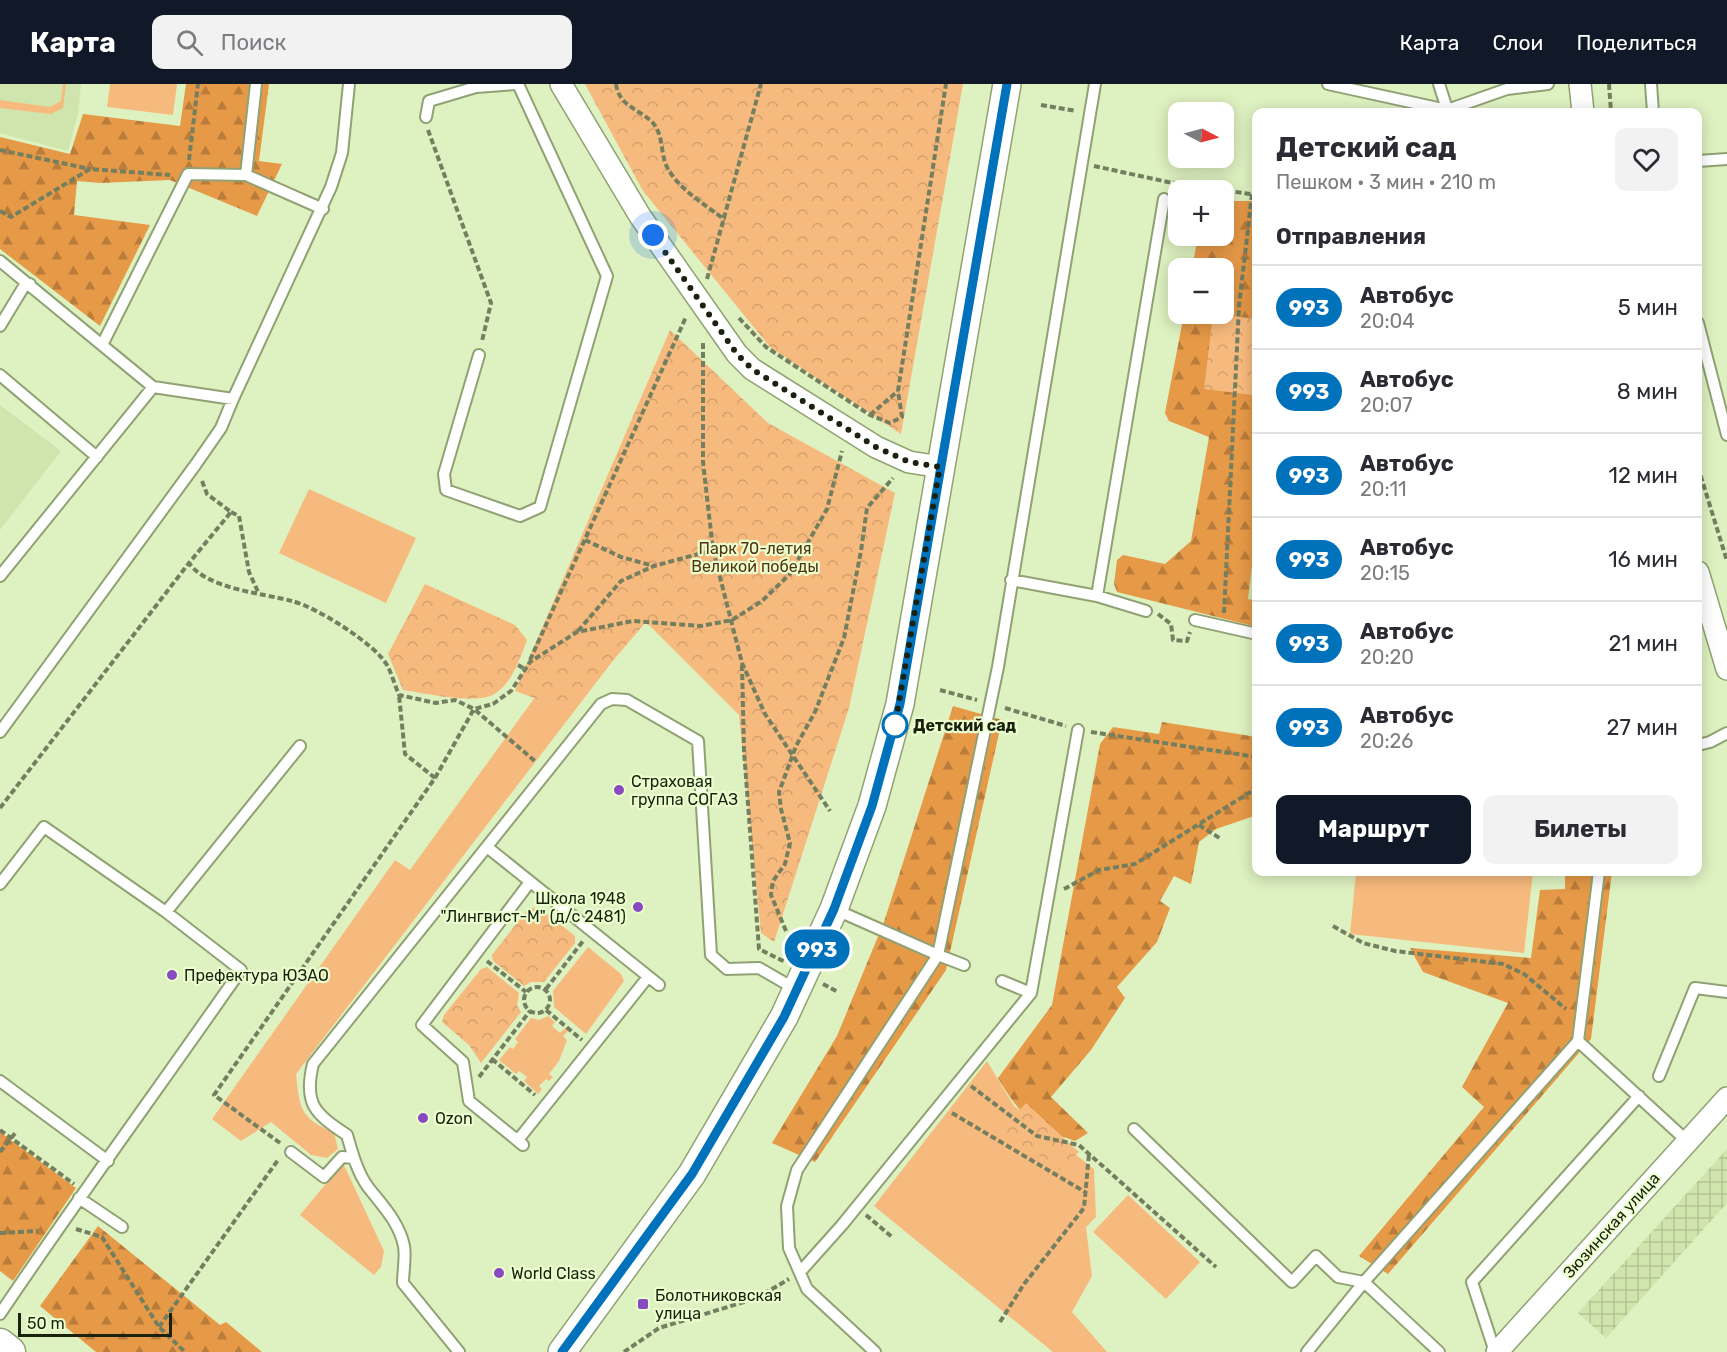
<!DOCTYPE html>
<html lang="ru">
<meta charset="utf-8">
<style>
:root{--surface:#fff;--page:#f2f2f3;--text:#2b2b33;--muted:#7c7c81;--line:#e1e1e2;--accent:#111827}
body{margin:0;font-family:Rubik,sans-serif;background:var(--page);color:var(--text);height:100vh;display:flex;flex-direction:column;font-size:22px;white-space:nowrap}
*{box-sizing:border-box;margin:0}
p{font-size:20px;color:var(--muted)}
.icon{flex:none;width:33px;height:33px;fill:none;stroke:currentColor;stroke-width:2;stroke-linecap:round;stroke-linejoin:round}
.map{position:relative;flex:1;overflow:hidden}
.drawer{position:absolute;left:1252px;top:24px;width:450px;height:768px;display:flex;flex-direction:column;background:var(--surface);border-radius:12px;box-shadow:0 3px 15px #0003}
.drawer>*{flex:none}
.badge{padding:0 12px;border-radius:20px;font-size:21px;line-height:39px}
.needle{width:39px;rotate:96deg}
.fabs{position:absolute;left:1168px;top:18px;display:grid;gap:12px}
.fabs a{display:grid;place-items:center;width:66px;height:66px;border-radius:12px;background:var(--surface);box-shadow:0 3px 15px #0003;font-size:30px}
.scale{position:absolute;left:18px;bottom:15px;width:154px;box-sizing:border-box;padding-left:6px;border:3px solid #1a210f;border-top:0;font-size:16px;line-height:21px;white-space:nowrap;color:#1a210f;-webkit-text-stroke:4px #ebfecd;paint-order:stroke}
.you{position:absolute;width:30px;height:30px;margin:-15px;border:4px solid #fff;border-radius:50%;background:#1a73e8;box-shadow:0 0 0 9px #1a73e833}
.map>.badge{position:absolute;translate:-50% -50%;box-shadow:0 0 0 3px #fff}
h2{padding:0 24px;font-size:22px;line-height:54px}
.round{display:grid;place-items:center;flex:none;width:63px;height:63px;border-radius:12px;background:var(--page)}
.head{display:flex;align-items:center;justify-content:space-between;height:102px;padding:0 24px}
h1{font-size:28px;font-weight:700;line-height:45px}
.button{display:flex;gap:12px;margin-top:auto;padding:12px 24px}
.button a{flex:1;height:69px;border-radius:12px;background:var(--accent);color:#fff;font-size:24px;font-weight:700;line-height:69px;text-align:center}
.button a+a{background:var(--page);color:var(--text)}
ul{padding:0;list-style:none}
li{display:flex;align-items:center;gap:18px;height:84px;padding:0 24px;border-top:2px solid var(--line)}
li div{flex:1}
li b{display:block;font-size:22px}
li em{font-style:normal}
li .badge{min-width:66px;font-weight:700;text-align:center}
header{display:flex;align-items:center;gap:36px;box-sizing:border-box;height:84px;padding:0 30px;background:var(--accent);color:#fff}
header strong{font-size:28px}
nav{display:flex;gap:33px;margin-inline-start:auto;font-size:21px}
.search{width:420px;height:54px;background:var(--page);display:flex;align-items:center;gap:15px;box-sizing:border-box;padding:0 21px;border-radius:12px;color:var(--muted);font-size:22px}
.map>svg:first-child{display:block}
.built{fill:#d0e5ad}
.industrial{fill:url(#industrial-grid)}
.grass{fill:#f7ba7e}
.forest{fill:url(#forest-firs)}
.park{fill:url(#park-crowns)}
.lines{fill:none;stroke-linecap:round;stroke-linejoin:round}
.service-casing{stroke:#90a273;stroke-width:14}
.minor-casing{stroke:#90a273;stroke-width:24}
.tertiary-casing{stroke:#90a273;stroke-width:30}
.secondary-casing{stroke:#90a273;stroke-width:33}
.path{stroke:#737f5f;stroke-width:4;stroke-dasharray:6 3;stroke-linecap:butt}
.service{stroke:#fff;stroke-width:10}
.minor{stroke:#fff;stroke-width:21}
.tertiary{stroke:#fff;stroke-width:27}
.secondary{stroke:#fff;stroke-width:30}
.line-casing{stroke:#fff;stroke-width:14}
.line{stroke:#0072bc;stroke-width:9}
.walk{stroke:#1a210f;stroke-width:6;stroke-dasharray:0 10.8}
.stop-dot{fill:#fff;stroke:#0072bc;stroke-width:3}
.poi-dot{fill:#874ac0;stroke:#ebfecd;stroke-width:2}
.labels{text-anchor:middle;stroke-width:4.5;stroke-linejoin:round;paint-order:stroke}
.park-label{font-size:16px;fill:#533412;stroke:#ebfecd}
.stop-label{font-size:16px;font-weight:bold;fill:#1a210f;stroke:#ebfecd;text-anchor:start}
.poi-label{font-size:16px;fill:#1a210f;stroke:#ebfecd;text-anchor:start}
.street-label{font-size:16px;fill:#1a210f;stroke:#ebfecd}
</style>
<header>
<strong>Карта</strong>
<div class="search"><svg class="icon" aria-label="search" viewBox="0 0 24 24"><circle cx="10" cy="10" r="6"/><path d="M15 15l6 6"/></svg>Поиск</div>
<nav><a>Карта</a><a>Слои</a><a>Поделиться</a></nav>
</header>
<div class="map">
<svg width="1727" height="1268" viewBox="0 0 1727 1268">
<defs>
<pattern id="industrial-grid" width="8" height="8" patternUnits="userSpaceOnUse" patternTransform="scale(1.5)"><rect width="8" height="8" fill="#d0e5ad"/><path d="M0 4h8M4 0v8" fill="none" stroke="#b2c494"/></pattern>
<pattern id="forest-firs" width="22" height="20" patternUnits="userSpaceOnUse" patternTransform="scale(1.5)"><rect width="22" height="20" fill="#e69947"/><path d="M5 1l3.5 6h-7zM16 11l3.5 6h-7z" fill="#ba7c3a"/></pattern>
<pattern id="park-crowns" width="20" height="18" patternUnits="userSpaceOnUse" patternTransform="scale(1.5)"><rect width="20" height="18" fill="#f7ba7e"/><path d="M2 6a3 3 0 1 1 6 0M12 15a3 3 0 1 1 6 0" fill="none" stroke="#d3a06c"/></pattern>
</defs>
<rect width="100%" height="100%" fill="#def1c0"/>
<!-- built -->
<path class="built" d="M0,0H81L78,30L68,67L0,49Z
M0,321L61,367L0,446Z
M1257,441V517L1248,516Z"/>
<!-- industrial -->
<path class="industrial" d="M1727,1065V1119L1606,1254L1578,1229Z"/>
<!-- grass -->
<path class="grass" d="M63,0H66L63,24L51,30L0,24V16L50,23L61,17Z
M110,0H177L173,31L107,23Z
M309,405L416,454L386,519L279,469Z
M618,570L296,990C300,1025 299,1033 334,1049L338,1065L327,1074L311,1071L271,1038L241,1057L212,1035L395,776L410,786L551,591Z
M1356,788H1533L1524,869L1350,850Z
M588,863L621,890L624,897L586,950L554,923L553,907Z
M548,932L555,938L552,942L560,949L565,944L568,947L563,952L567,956L559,977L549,990L553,993L549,997L546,995L539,1002L542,1005L538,1010L524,997L527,993L519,987L516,990L499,976L510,963L513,965L518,958L515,955L531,934L539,936Z
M987,977L1014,1022L1094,1085L1096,1133L1086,1143L1092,1192L1072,1228L1107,1268H1053L874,1122Z
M343,1079L384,1167L381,1183L374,1191L300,1131Z
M1128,1111L1200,1178L1166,1215L1093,1148Z"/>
<!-- forest -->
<path class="forest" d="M186,0H269L259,77L282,80L257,132L170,96L100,99L77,97L74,131L150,141L100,242L0,165V53L70,70L83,30L180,42Z
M1224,117H1257V441L1248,515L1257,517V543L1117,508L1114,500L1117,476L1123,471L1165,480L1191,457L1209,353L1169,337L1165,329L1184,230H1224V184H1192L1198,152H1224Z
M953,622L1002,636L946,886L815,1078L772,1059L837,952L884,838Z
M1162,638L1257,653V731L1216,745L1199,758L1191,800L1174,792L1160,817L1170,824L1157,858L1117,903L1125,914L1091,966L1051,1013L1088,1049L1075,1057C1033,1042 1021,1033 998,994L1052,921L1100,660L1113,643L1159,650Z
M1565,788H1612L1591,955L1388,1190L1359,1172L1484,1023L1462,1003L1508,919L1423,888L1410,864L1531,874L1540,806L1565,805Z
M0,1048L76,1104L13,1197L0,1187Z
M98,1142L220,1241L226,1238L262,1268H96L40,1222Z"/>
<!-- park -->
<path class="park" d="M585,0H963L901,350L770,263L643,107Z
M1213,230L1257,235V278L1253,311L1204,305Z
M670,246L768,339L895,409L849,624L774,858L761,849L739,631L646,538L570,627L515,607Z
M425,500L515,541L527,556C520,574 513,597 496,609C477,622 425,609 403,606L388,570Z
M534,824L542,826L575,852V859L544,898H531L524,902L493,877L492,871L527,826Z
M487,883L519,909L517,921L521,928L481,979L469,961L442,938L444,931L481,885Z
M1026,1019L1079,1068L1061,1086L1000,1047Z"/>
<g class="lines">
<!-- service casing -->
<g class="service-casing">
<path id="service" d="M1328,0L1447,26L1507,5L1548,0
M1439,0L1448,28
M1651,0L1653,28
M426,33L429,17L476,3L516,0
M1698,77L1727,75
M246,91L256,0
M0,177L153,303L233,315L331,103L342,69L349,0
M1698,239L1727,351
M0,242L26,199L30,200
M102,261L188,90L246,91L323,125
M479,271L444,390L446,406L520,432L540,423L607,192L518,0
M0,291L97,373
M0,492L153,303
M1011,496L1097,512L1146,527
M1097,512L1164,115
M1195,536L1257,550
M0,648L196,380L221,344L233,315
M1698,661L1710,658L1727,649
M487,763L659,901
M0,800L44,743L166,828L241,886C161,1001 78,1114 0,1230
M834,825L938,871L797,1086L787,1122L789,1164L807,1205L875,1268
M166,828L300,662
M964,881L938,871L998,583L1095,0
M1002,897L1031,909
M1578,957L1599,788
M1659,992L1695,904L1727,908
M0,997L108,1077
M1134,1045L1292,1198L1316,1172L1338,1193L1364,1198L1578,957L1687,1057
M518,1056L648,893
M523,1061L469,1017L463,978L422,941L530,798
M291,1068L324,1093L342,1073L354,1074
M79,1114L122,1143
M800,1188L842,1141L1031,909L1078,646
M459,1268L403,1199C403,1188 406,1173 404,1162C399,1138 382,1121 368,1103C357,1088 352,1068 347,1051C316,1030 303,1021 313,980L601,620L612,615L627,616L698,657L711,871L727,885L759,884L797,906
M1307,1268L1364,1198L1439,1268
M1495,1268L1472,1198L1639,1012"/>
</g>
<!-- minor casing -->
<g class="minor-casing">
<path id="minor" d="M561,0L640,132L737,270L752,285L876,363L909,378L941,383
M1580,0L1583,28
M1698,488L1727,585
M1497,1268L1727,1014"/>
</g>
<!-- tertiary casing -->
<g class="tertiary-casing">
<path id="tertiary" d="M562,1268L692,1090L784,933L834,825L872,722L900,620L1007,0"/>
</g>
<!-- secondary casing -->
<g class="secondary-casing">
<path id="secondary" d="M0,1260L10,1268"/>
</g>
<!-- path -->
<path class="path" d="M616,0C619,23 640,25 653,39C664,52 660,69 667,83C678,105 706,121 725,136
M1609,0L1611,28
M1041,21L1076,27
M428,46L491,219L482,257
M0,66L90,85
M189,76L198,0
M1094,82L1168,98L1257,111
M0,127L11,133L90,85L170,91
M707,195L761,0
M739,234L766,263L870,331L890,339L902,333L898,307L946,0
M703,259V378L713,466L742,579L765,630L830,727
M870,331L898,307
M1698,383L1727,477
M202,397L207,410L231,428L189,479C207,505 262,509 292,517C316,523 374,559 387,581C392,590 395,602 399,611L436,619L455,616L474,625L493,620L511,607L530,578L577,548L633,537L701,542L732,536L762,517L790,490L827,425L842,367
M231,428L239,432L249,488L259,510
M585,456L621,473L654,482
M1224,529L1239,222L1252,110
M1158,530L1171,540L1173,556L1187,557L1190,548
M578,547L621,497L654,482L713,466
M530,576L686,233
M518,581L525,585
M742,581L744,667L759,865L785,878
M940,606L977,616
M1005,624L1066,642
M1091,648L1257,673
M435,694L474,625L536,678
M0,724L189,479
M1199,741L1221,755
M1064,805L1099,786L1135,780L1257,704
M1333,842L1363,859L1395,867L1503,880L1524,890L1566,925
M786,847L771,811L773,797L785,780L790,759L781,725L779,708L796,662L815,628L844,554L861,467L867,424L893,394
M487,877L526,908
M823,900L838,908
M524 916a13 13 0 1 1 26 0a13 13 0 1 1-26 0Z
M546,905L583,857
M546,926L582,956
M492,975L535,1011
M479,993L530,927
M971,1002L1037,1052L1079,1061L1216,1183
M952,1029L1085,1108
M0,1046L74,1100
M280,1059L214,1011L435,694L405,670L399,611
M0,1068L16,1048
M866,1131L892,1153
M76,1145L102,1153L159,1243L185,1268
M0,1149L38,1147
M1000,1238L1024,1200L1084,1124L1089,1070
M159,1243L278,1076
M624,1268L659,1244L757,1214L789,1195"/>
<!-- service -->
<use href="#service" class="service"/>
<!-- minor -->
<use href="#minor" class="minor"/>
<!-- tertiary -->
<use href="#tertiary" class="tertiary"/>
<!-- secondary -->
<use href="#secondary" class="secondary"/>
</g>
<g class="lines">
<!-- line casing -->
<g class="line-casing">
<path id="line" d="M562,1268L692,1090L784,933L834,825L872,722L900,620L1007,0"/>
</g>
<!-- line -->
<use href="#line" class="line"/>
<!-- walk -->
<path class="walk" d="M653,151L737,270L752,285L876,363L909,378L940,383L895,641"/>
</g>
<!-- markers -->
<circle class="stop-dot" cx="895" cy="641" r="12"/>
<g class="poi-dot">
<circle cx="619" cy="706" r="6"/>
<circle cx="638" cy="823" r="6"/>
<circle cx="172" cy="891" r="6"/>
<circle cx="423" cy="1034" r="6"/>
<circle cx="499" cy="1189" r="6"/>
<rect x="637" y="1214" width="12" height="12" rx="3"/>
</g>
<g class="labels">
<!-- park labels -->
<g class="park-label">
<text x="755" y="470">Парк 70-летия<tspan x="755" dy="18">Великой победы</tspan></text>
</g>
<!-- stop labels -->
<g class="stop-label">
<text x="913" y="647">Детский сад</text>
</g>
<!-- poi labels -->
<g class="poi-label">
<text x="631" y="703">Страховая<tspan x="631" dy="18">группа СОГАЗ</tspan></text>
<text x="626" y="820" text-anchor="end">Школа 1948<tspan x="626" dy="18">"Лингвист-М" (д/с 2481)</tspan></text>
<text x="184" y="897">Префектура ЮЗАО</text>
<text x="435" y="1040">Ozon</text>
<text x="511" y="1195">World Class</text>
<text x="655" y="1217">Болотниковская<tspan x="655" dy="18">улица</tspan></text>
</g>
<!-- street labels -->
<g class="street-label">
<text transform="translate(1611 1141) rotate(-48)" y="6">Зюзинская улица</text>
</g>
</g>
</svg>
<div class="fabs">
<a><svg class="needle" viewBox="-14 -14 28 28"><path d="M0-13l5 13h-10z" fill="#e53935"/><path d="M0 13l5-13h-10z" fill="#7c7c81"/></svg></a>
<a>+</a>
<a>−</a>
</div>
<div class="scale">50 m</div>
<div class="you" style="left:653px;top:151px"></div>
<b class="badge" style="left:817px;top:865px;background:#0072bc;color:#fff">993</b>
<section class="drawer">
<div class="head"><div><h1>Детский сад</h1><p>Пешком · 3 мин · 210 m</p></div><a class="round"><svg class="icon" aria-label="heart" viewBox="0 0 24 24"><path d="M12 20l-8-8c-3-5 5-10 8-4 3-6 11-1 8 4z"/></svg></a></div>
<h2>Отправления</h2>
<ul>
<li><span class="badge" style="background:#0072bc;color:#fff">993</span><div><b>Автобус</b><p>20:04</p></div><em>5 мин</em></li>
<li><span class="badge" style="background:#0072bc;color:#fff">993</span><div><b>Автобус</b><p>20:07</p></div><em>8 мин</em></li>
<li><span class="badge" style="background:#0072bc;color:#fff">993</span><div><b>Автобус</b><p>20:11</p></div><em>12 мин</em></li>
<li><span class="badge" style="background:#0072bc;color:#fff">993</span><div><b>Автобус</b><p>20:15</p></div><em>16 мин</em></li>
<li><span class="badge" style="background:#0072bc;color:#fff">993</span><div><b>Автобус</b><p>20:20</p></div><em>21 мин</em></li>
<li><span class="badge" style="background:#0072bc;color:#fff">993</span><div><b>Автобус</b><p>20:26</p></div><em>27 мин</em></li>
</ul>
<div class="button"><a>Маршрут</a><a>Билеты</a></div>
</section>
</div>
